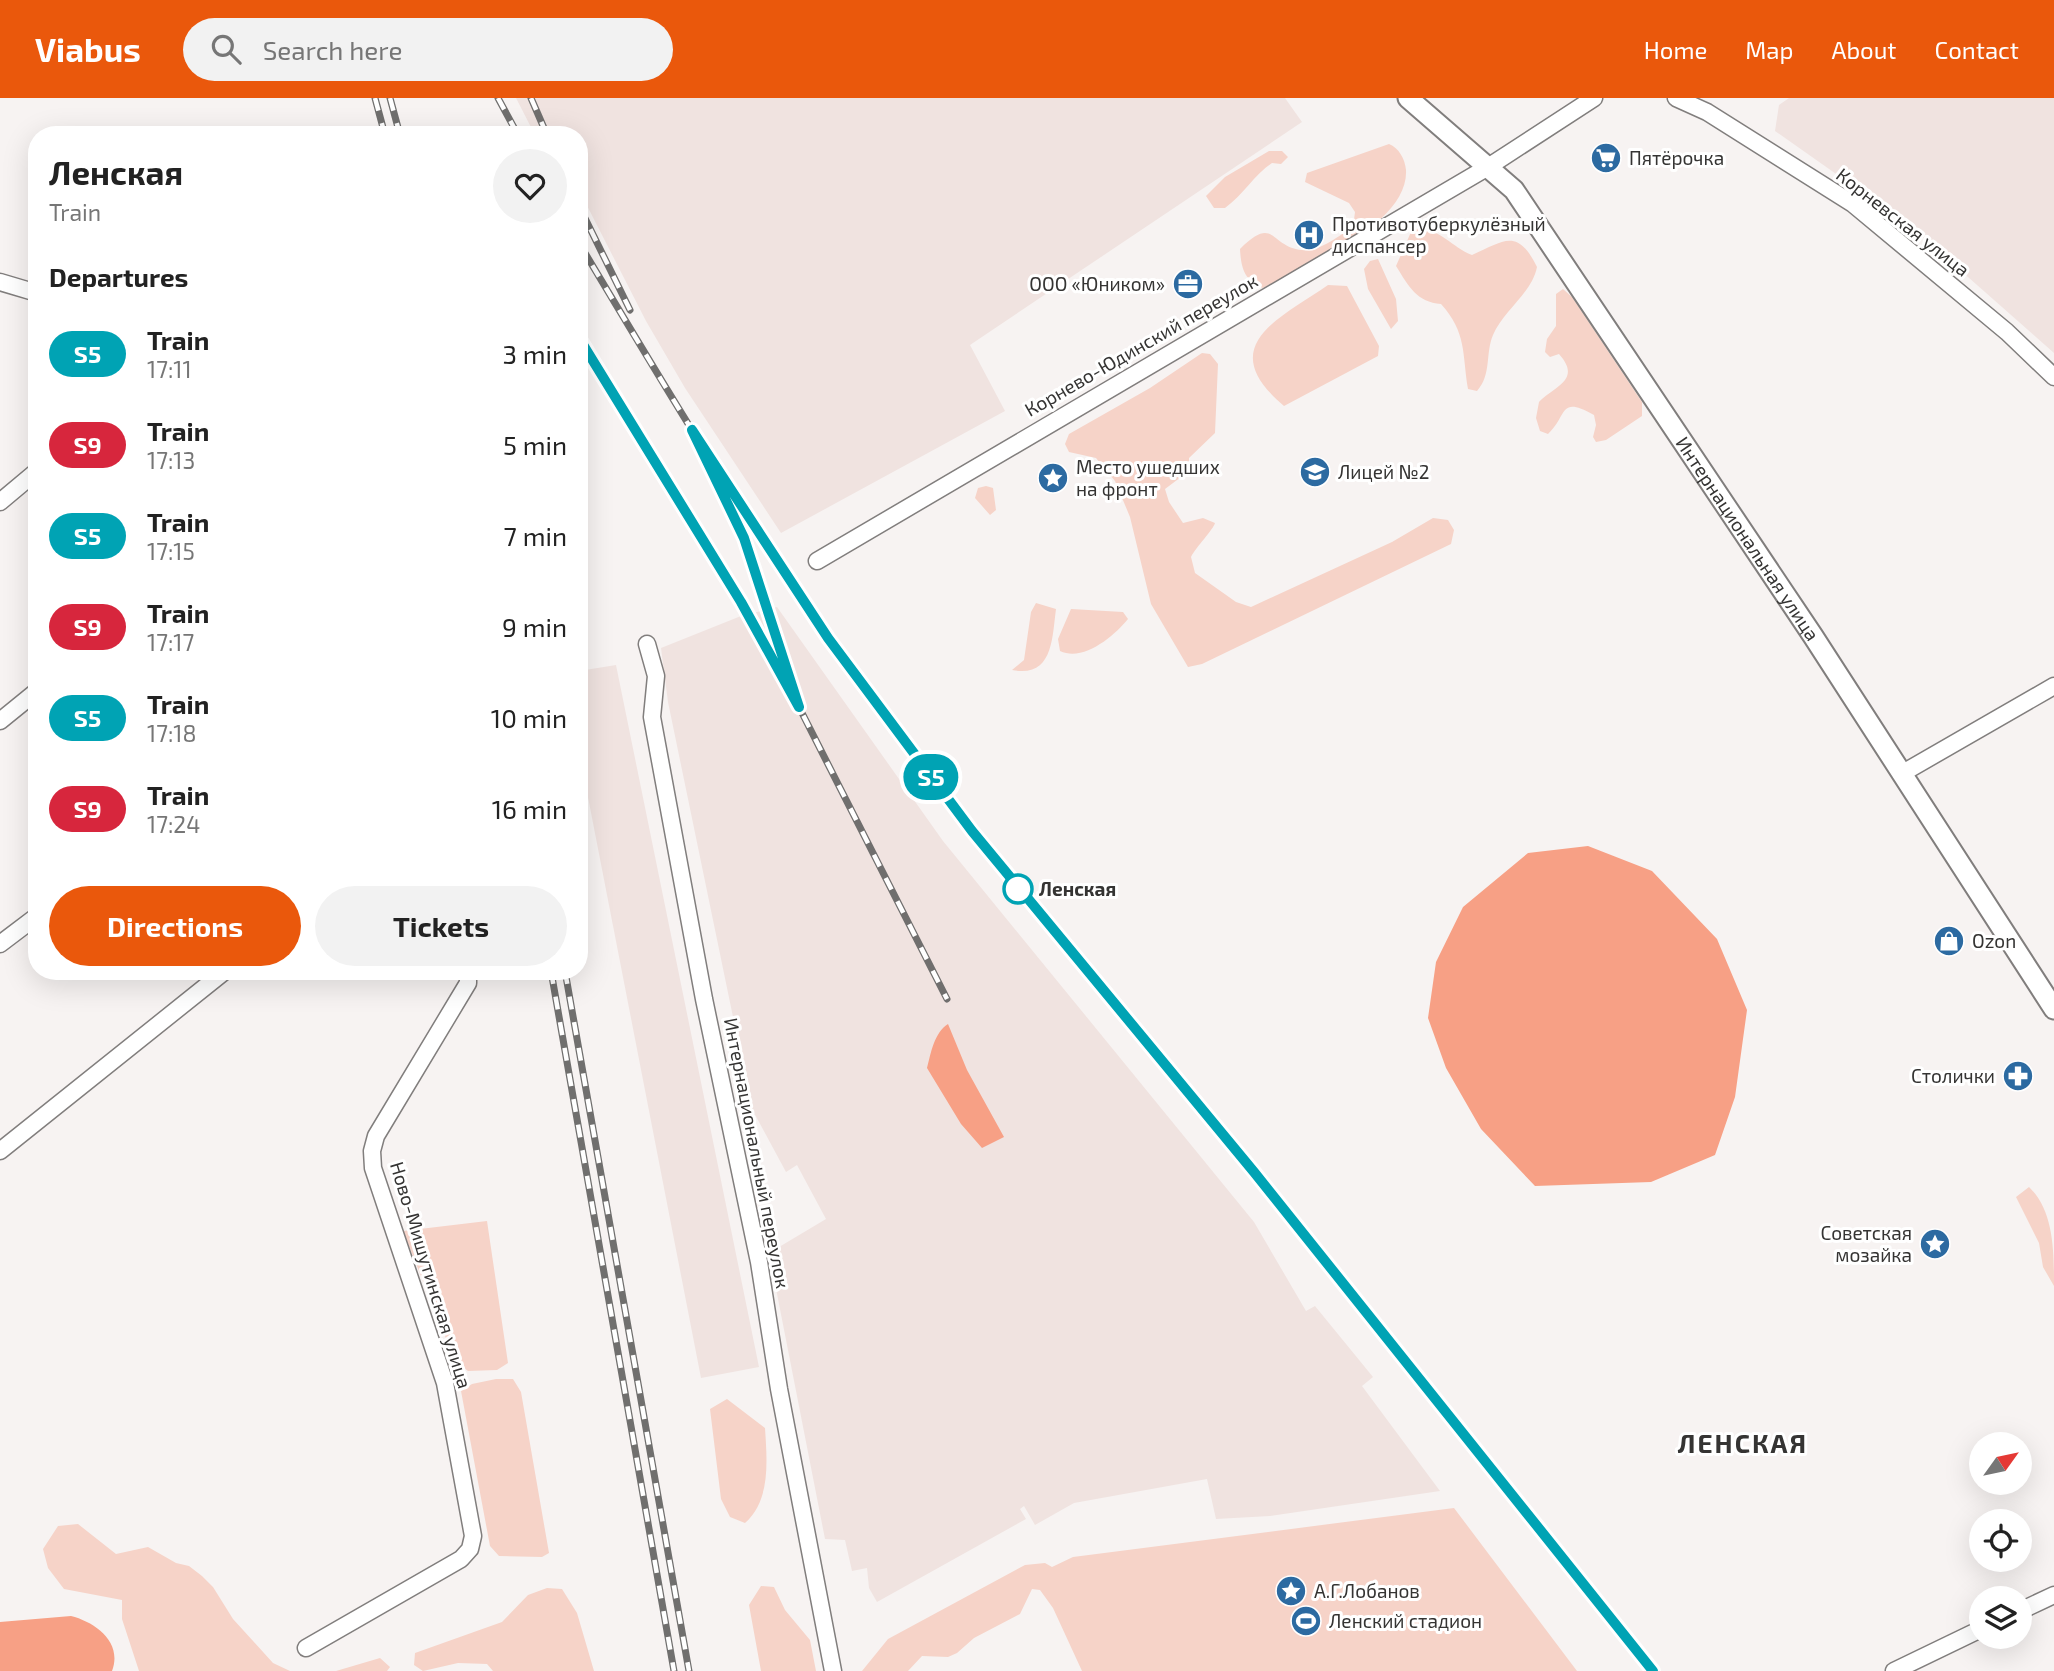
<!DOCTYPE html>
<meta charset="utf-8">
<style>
:root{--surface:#fff;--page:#f2f2f2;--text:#222;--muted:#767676;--accent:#ea580c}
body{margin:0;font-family:"Exo 2",sans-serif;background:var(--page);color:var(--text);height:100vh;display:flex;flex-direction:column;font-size:26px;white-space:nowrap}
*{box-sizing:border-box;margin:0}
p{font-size:23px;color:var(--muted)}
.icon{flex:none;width:38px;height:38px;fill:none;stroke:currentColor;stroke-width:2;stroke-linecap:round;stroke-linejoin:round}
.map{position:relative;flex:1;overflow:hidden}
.sheet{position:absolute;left:28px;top:28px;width:560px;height:854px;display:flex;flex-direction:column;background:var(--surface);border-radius:28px;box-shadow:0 7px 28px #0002}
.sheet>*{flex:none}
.badge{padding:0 14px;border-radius:23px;font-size:24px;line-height:46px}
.needle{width:46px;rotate:57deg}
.fabs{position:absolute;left:1969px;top:1334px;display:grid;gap:14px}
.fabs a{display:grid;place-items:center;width:63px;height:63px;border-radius:50%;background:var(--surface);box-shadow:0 7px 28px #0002;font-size:35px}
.map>.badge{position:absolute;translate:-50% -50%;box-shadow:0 0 0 4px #fff}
h2{padding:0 21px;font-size:26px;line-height:63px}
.round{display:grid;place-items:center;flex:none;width:74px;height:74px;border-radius:37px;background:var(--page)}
.head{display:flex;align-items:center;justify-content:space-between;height:119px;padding:0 21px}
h1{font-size:33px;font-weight:700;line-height:52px}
.primary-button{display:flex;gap:14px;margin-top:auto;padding:14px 21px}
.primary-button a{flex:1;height:80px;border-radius:42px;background:var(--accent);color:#fff;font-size:28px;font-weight:700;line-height:80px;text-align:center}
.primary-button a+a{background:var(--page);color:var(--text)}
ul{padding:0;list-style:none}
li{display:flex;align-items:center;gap:21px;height:91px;padding:0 21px}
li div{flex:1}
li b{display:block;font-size:26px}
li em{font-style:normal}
li .badge{min-width:77px;font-weight:700;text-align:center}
header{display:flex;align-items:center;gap:42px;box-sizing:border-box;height:98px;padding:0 35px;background:var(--accent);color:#fff}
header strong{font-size:33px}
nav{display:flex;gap:38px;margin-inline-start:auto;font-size:24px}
.search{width:490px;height:63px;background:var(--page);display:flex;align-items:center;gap:18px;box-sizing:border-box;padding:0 24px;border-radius:38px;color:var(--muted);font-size:26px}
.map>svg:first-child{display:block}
.built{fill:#f0e3e0}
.green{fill:#f6d3c8}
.water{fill:#f7a085}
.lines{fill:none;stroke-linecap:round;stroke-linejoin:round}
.minor-casing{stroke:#817e7d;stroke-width:19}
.tertiary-casing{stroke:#817e7d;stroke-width:23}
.minor{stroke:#fff;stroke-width:16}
.tertiary{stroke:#fff;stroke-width:19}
.rail-casing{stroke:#706f6e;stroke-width:7}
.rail{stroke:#fff;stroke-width:4.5;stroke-dasharray:13;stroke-linecap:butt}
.line-casing{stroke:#fff;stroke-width:16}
.line{stroke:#00a3b4;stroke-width:10}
.stop-dot{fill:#fff;stroke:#00a3b4;stroke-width:3.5}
.labels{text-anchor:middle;stroke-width:6;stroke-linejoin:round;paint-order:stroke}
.poi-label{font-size:19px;fill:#353433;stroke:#fff;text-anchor:start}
.street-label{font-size:19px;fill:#353433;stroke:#fff}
.stop-label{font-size:19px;font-weight:bold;fill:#353433;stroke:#fff;text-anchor:start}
.district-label{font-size:26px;font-weight:bold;letter-spacing:2px;fill:#353433;stroke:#fff}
</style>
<header>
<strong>Viabus</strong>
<div class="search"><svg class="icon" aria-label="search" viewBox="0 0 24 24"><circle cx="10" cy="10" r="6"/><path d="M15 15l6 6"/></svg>Search here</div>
<nav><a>Home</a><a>Map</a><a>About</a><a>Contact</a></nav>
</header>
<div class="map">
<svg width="2054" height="1573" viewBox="0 0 2054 1573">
<rect width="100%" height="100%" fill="#f7f3f2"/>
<!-- built -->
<path class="built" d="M516,0H1285L1302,24L970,247L1005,313L781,435L685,290L646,223L579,92V37H535Z
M1789,0H2054V255L1866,89L1856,90L1775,33L1779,7Z
M777,509L943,743L1254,1124L1306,1213L1315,1208L1373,1279L1362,1288L1440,1393L1270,1418L1216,1421L1207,1381L1074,1405L1035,1427L1024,1408L1020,1411L1026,1421L877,1504L869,1490L867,1470L852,1473L845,1442L825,1441L769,1155L826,1121L797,1067L786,1074L752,1011L668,604L661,550L741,518Z
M616,567L759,1269L701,1280L579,653V573Z"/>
<!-- green -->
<path class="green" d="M1389,46C1399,50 1405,61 1406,72C1409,127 1304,168 1263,190C1244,183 1241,169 1240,151C1275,116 1270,149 1302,152C1320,154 1338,138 1353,129L1355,114L1349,105L1305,84L1307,75Z
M1269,53H1282L1288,59L1281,66L1272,65C1254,77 1243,97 1225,110H1214L1206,98L1225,79Z
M1419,130C1441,132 1452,149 1472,157C1504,143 1517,129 1537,169C1532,195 1504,212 1493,237C1485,256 1492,276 1477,293L1468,291C1462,255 1467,235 1441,206C1417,204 1409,189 1396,168L1411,134Z
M1378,161L1396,201L1398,223L1391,231L1368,191L1364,171L1370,163Z
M1328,187L1347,188L1379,248L1378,258L1284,308C1213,248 1279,221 1328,187Z
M1563,191L1572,199L1642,304V318L1606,342L1596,344L1593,339L1596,327L1594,317C1558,297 1568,318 1548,336L1540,333L1536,320L1539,304C1555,288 1582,282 1559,256L1550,259L1545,254L1547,241L1556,228V196Z
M1202,255L1210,256L1218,266L1215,335L1189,360V373L1165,391L1169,404L1183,425L1203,420L1215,425C1213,432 1196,449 1191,459L1195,475L1236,504L1251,509L1392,444L1433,420L1448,422L1454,432L1451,446L1202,566L1188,569L1151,506L1130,419L1115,383L1096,360L1069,354L1065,346L1069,336L1150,290Z
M986,388L993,390L996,412L990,417L975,400L978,390Z
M1036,505L1056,511C1052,541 1053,580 1012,572L1024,562L1031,514Z
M1071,511L1123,514L1128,521C1114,538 1084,564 1060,553L1058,541Z
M2029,1089C2054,1113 2054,1153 2054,1188L2043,1169L2039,1145L2016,1099Z
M487,1123L508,1265L497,1272L468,1273L455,1263L403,1133Z
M496,1281H513L521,1294L549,1455L542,1459L499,1458L490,1448L461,1293L472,1286Z
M727,1301L765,1330C767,1362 771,1402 745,1425L730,1419L721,1401L710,1311Z
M1454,1410L1577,1573H1082L1053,1510L1040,1492L1032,1491L1020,1516L974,1540L957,1555L948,1559L922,1558L908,1573H862L888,1541L1025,1467L1045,1465L1052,1469L1073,1459Z
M78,1426L116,1456L148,1449L176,1465L189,1468L202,1478L213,1489L233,1521L273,1565L290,1573H139L122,1521V1502L64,1491L48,1470L43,1451L58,1428Z
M761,1488L774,1489L785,1512L810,1542L816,1573H761L749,1507Z
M547,1490L562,1491L577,1515L594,1573H493L487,1566L458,1565L423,1573L414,1567L415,1555L502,1524L528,1497Z
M380,1560L390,1569L387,1573H336Z"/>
<!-- water -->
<path class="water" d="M1588,748L1652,773L1717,841L1747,912L1735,999L1715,1057L1651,1084L1535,1088L1481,1031L1446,970L1428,920L1436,864L1463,809L1528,755Z
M948,926L967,972L1004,1039L982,1050L961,1026L927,970C931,955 934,935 948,926Z
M71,1518C95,1524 123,1544 112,1573H0V1524Z"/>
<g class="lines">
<!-- minor casing -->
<g class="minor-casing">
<path id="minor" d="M1676,0L1707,14L1853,106L2007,234L2054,279
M0,184L37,195
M0,404L37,373
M817,463L1488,69L1594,0
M647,546L656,578L652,619L704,901L759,1164L779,1291L833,1573
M0,623L37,593
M1901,676L2054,588
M0,846L37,818
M0,1053L225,873
M2020,1513L2054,1497
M306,1550L461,1461L470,1451L473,1438L445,1285L373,1070L372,1053L376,1038L468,885V873
M1894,1573L1981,1531"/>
</g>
<!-- tertiary casing -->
<g class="tertiary-casing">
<g id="tertiary">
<path id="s1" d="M1408,0L1514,92L1813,538L2054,911"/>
</g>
</g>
<!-- minor -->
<use href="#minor" class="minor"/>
<!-- tertiary -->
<use href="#tertiary" class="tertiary"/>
<!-- rail casing -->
<g class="rail-casing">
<path id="rail" d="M375,0L385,37
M390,0L400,37
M498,0L518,37
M531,0L547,37
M453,33L455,37
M579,108L630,212
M579,145C659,279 739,413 828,541C959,728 1109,899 1254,1075C1389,1239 1520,1407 1653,1573
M579,240L741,504L778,572
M726,397L744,440L799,609L947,901
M551,873L674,1573
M565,873L689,1573"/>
</g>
<!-- rail -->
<use href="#rail" class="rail"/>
</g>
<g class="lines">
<!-- line casing -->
<g class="line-casing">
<path id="line" d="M579,240L741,504L799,609L744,440L692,332L828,540L972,733L1254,1074L1653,1573"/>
</g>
<!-- line -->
<use href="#line" class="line"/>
</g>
<!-- icons -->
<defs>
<g id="supermarket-disc" transform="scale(1.575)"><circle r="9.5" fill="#2c6aa1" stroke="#fff"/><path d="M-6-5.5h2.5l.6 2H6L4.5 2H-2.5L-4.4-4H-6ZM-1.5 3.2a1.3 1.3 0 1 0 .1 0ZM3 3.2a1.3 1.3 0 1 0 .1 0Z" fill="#fff"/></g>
<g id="hospital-disc" transform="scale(1.575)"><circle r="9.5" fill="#2c6aa1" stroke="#fff"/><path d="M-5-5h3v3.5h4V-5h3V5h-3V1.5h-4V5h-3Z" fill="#fff"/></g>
<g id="office-disc" transform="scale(1.575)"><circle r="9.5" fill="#2c6aa1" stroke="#fff"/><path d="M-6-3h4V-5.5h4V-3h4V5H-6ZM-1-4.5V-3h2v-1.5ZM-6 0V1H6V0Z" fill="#fff"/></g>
<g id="school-disc" transform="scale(1.575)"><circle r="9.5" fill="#2c6aa1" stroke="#fff"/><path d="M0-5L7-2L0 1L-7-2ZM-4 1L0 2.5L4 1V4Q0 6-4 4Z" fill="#fff"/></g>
<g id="sight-disc" transform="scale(1.575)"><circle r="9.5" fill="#2c6aa1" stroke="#fff"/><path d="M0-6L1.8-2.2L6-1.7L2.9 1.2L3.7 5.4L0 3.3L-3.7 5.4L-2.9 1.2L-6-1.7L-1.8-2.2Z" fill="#fff"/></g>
<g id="shop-disc" transform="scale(1.575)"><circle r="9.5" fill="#2c6aa1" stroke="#fff"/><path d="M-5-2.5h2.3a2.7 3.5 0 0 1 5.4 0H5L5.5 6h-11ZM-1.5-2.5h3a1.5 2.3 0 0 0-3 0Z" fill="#fff"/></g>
<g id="pharmacy-disc" transform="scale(1.575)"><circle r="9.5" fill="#2c6aa1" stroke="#fff"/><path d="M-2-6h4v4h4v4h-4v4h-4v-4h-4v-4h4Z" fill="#fff"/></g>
<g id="stadium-disc" transform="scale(1.575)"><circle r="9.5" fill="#2c6aa1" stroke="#fff"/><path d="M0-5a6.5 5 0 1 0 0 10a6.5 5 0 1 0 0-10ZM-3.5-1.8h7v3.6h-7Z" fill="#fff"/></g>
</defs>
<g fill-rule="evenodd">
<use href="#supermarket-disc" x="1606" y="60"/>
<use href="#hospital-disc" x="1309" y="137"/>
<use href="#office-disc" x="1188" y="186"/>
<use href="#school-disc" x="1315" y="374"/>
<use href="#sight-disc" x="1053" y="380"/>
<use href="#shop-disc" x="1949" y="843"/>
<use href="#pharmacy-disc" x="2018" y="978"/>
<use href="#sight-disc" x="1935" y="1146"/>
<use href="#sight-disc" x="1291" y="1493"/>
<use href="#stadium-disc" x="1306" y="1523"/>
</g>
<!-- markers -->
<circle class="stop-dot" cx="1018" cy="791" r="14"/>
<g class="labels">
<!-- poi labels -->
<g class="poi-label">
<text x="1629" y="67">Пятёрочка</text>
<text x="1332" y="133">Противотуберкулёзный<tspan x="1332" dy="22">диспансер</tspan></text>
<text x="1165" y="193" text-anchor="end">ООО «Юником»</text>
<text x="1076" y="376">Место ушедших<tspan x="1076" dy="22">на фронт</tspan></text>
<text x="1338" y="381">Лицей №2</text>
<text x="1972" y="850">Ozon</text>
<text x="1995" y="985" text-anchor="end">Столички</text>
<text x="1912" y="1142" text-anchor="end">Советская<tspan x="1912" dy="22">мозайка</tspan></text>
<text x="1314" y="1500">А.Г.Лобанов</text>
<text x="1329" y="1530">Ленский стадион</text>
</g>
<!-- street labels -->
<g class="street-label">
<text transform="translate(1903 124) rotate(38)" y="7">Корневская улица</text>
<text transform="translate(1141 247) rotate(-30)" y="7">Корнево-Юдинский переулок</text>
<text dy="7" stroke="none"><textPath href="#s1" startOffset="560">Интернациональная улица</textPath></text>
<text transform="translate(757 1055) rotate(79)" y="7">Интернациональный переулок</text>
<text transform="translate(431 1177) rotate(73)" y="7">Ново-Мишутинская улица</text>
</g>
<!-- stop labels -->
<g class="stop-label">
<text x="1039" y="798">Ленская</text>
</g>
<!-- district labels -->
<g class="district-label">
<text x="1743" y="1355">ЛЕНСКАЯ</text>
</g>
</g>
</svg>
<div class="fabs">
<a><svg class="needle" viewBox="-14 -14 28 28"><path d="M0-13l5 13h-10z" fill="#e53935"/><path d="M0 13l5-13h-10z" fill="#767676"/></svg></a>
<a><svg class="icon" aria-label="locate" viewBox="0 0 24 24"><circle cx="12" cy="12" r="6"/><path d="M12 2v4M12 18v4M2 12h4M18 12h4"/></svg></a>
<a><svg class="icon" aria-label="layers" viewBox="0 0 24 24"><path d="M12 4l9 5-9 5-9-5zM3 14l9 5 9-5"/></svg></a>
</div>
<b class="badge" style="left:931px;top:679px;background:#00a3b4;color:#fff">S5</b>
<section class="sheet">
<div class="head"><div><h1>Ленская</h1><p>Train</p></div><a class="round"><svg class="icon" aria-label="heart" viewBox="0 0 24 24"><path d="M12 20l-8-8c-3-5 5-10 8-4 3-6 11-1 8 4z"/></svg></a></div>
<h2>Departures</h2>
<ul>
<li><span class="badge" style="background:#00a3b4;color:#fff">S5</span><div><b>Train</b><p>17:11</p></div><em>3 min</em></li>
<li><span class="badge" style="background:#d7263d;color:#fff">S9</span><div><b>Train</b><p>17:13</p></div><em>5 min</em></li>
<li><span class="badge" style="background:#00a3b4;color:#fff">S5</span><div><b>Train</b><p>17:15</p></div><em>7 min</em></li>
<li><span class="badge" style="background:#d7263d;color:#fff">S9</span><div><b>Train</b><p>17:17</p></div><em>9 min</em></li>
<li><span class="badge" style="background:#00a3b4;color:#fff">S5</span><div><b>Train</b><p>17:18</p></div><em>10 min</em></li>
<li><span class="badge" style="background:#d7263d;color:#fff">S9</span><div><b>Train</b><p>17:24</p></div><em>16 min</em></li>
</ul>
<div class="primary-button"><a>Directions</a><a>Tickets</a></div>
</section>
</div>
